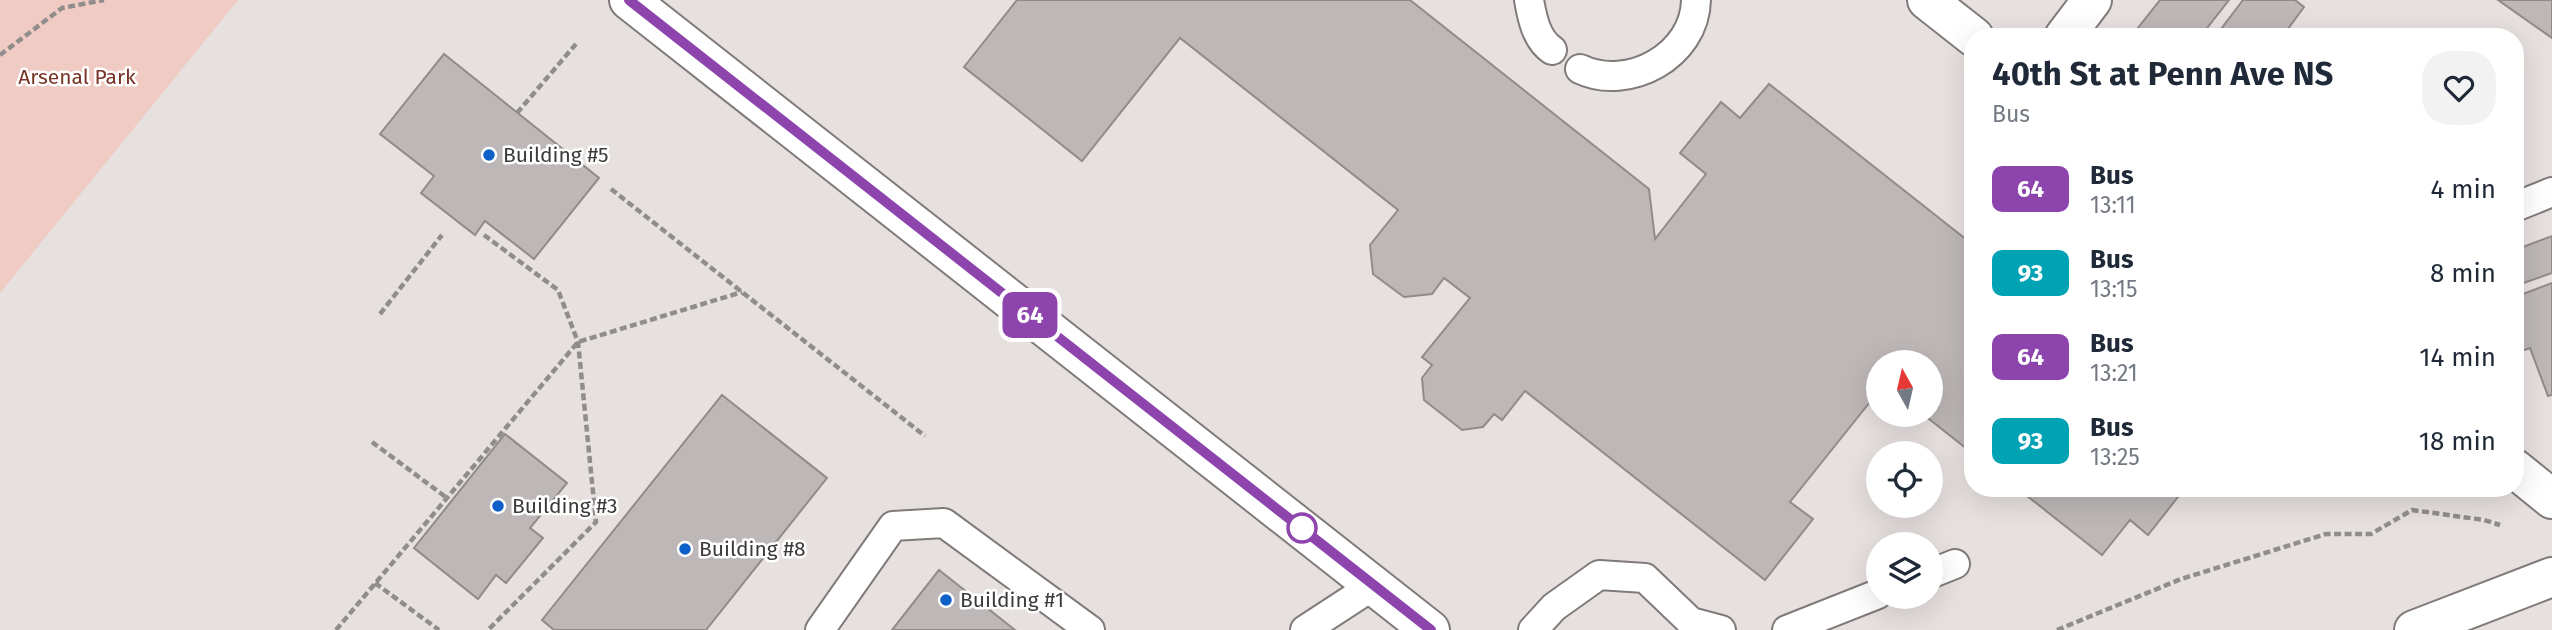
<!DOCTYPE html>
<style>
:root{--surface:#fff;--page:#f2f2f3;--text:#1f2937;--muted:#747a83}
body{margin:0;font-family:"Fira Sans",sans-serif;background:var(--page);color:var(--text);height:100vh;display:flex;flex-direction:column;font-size:26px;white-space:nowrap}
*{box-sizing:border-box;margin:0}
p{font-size:23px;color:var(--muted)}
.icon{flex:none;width:38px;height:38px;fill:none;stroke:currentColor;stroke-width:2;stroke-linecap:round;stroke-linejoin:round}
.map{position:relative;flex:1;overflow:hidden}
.drawer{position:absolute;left:1964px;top:28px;width:560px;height:469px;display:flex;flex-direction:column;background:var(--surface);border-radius:28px;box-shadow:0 7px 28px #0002}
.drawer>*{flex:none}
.badge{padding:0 14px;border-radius:10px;font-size:24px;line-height:46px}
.needle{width:46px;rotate:352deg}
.buttons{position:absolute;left:1866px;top:350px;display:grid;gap:14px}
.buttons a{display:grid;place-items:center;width:77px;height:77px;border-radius:50%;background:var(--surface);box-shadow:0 7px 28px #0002;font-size:35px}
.map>.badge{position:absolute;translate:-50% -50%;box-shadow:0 0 0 4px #fff}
.round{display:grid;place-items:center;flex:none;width:74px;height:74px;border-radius:28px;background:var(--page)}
.head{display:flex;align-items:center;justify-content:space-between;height:119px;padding:0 28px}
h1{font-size:33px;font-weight:700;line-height:52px}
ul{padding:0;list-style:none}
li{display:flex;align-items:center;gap:21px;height:84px;padding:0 28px}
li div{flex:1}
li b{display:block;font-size:26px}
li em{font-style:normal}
li .badge{min-width:77px;font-weight:700;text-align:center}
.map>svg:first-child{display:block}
.green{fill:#efcbc3}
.building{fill:#bdb8b7;stroke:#908b8a;stroke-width:2}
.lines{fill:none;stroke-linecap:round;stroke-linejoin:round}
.lane-casing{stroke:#807b7a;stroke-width:32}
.street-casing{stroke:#807b7a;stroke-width:42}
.primary-casing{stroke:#807b7a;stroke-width:42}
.path{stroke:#918d8c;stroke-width:4.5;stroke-dasharray:7 3.5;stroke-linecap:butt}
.lane{stroke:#fff;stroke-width:28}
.street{stroke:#fff;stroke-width:38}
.primary{stroke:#fff;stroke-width:38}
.line-casing{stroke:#fff;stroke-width:16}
.line{stroke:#8e44ad;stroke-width:10}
.poi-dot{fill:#0e60c9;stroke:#fff;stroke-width:2.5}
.stop-dot{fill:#fff;stroke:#8e44ad;stroke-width:3.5}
.labels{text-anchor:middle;stroke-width:5;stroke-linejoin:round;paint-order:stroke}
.park-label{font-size:21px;fill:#783526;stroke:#fff}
.poi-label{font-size:21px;fill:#3d3b3a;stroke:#fff;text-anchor:start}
</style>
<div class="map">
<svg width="2552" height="630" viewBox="0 0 2552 630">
<rect width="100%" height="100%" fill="#e6e0df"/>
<!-- green -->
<path class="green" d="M0,0H238L0,293Z"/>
<!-- building -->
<path class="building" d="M1017,0H1410L1649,189L1655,239L1706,174L1680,153L1721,102L1740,118L1769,84L1972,244V453L1924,415H1930V362H1878V392L1790,502L1813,519L1765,580L1525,391L1502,420L1494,414L1483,427L1462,430L1424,400L1422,378L1432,365L1422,357L1470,298L1444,278L1432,294L1404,297L1373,274L1370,245L1398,210L1180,38L1082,161L964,67Z
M2160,0H2229L2200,37H2138L2134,33Z
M2243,0H2295L2304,7L2282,37H2215Z
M2498,0H2552V38Z
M444,54L599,178L534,259L485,221L475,235L421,193L434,176L380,134Z
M2552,236V273L2515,286V250Z
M2552,283V395L2548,396L2530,348L2515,353V297Z
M722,395L827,478L706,630H554L542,620Z
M505,434L567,483L530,528L543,538L506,583L496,575L478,599L414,548Z
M2017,488H2167L2178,497L2148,535L2130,520L2102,555Z
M939,570L1015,630H892Z"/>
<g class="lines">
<!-- lane casing -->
<g class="lane-casing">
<path id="lane" d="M1529,0C1532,17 1536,39 1552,50
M1580,69C1628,92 1695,56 1696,0
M2515,207L2552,192
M1930,574L1955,564
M820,630L893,526L944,523L1090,630
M1305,630L1374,585
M1533,630L1554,607L1599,575L1645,578L1691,622L1721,630
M1787,630L1878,594"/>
</g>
<!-- street casing -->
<g class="street-casing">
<path id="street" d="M1927,0L1974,37
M2064,37L2092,0
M2515,469L2552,499"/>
</g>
<!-- primary casing -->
<g class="primary-casing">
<path id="primary" d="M629,0L1430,630
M2414,630L2552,577"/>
</g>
<!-- path -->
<path class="path" d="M0,55L62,8L104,0
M517,113L576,44
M611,189L925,436
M484,235L558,290L578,342L596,522L488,630
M380,314L442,235
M372,442L447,498
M375,583L439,630
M336,630L578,342L742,292
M2057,630L2181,579L2326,534H2371L2412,510L2484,520L2500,525"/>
<!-- lane -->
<use href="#lane" class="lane"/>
<!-- street -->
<use href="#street" class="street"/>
<!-- primary -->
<use href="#primary" class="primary"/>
</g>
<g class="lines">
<!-- line casing -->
<g class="line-casing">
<path id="line" d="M629,0L1431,630"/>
</g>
<!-- line -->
<use href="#line" class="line"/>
</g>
<!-- markers -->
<g class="poi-dot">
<circle cx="489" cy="155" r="7"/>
<circle cx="498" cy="506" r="7"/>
<circle cx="685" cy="549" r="7"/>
<circle cx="946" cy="600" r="7"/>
</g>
<circle class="stop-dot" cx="1302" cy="528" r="14"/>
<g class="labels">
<!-- park labels -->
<g class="park-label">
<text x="77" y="84">Arsenal Park</text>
</g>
<!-- poi labels -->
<g class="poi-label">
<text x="503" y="162">Building #5</text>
<text x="512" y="513">Building #3</text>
<text x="699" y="556">Building #8</text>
<text x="960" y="607">Building #1</text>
</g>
</g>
</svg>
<div class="buttons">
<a><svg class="needle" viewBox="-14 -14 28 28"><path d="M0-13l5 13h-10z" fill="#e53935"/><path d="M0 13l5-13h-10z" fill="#747a83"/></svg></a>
<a><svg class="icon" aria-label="locate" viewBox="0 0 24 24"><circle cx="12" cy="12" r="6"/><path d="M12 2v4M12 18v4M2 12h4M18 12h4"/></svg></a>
<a><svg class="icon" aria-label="layers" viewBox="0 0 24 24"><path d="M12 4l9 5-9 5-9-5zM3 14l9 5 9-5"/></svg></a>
</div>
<b class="badge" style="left:1030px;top:315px;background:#8e44ad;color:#fff">64</b>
<section class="drawer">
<div class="head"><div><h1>40th St at Penn Ave NS</h1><p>Bus</p></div><a class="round"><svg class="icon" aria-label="heart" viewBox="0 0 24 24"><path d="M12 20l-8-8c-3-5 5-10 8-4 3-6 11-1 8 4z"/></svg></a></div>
<ul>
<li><span class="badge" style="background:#8e44ad;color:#fff">64</span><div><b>Bus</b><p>13:11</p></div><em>4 min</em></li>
<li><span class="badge" style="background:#00a3b4;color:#fff">93</span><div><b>Bus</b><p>13:15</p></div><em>8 min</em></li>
<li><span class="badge" style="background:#8e44ad;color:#fff">64</span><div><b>Bus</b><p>13:21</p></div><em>14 min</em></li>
<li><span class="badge" style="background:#00a3b4;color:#fff">93</span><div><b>Bus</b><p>13:25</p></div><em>18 min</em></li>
</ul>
</section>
</div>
